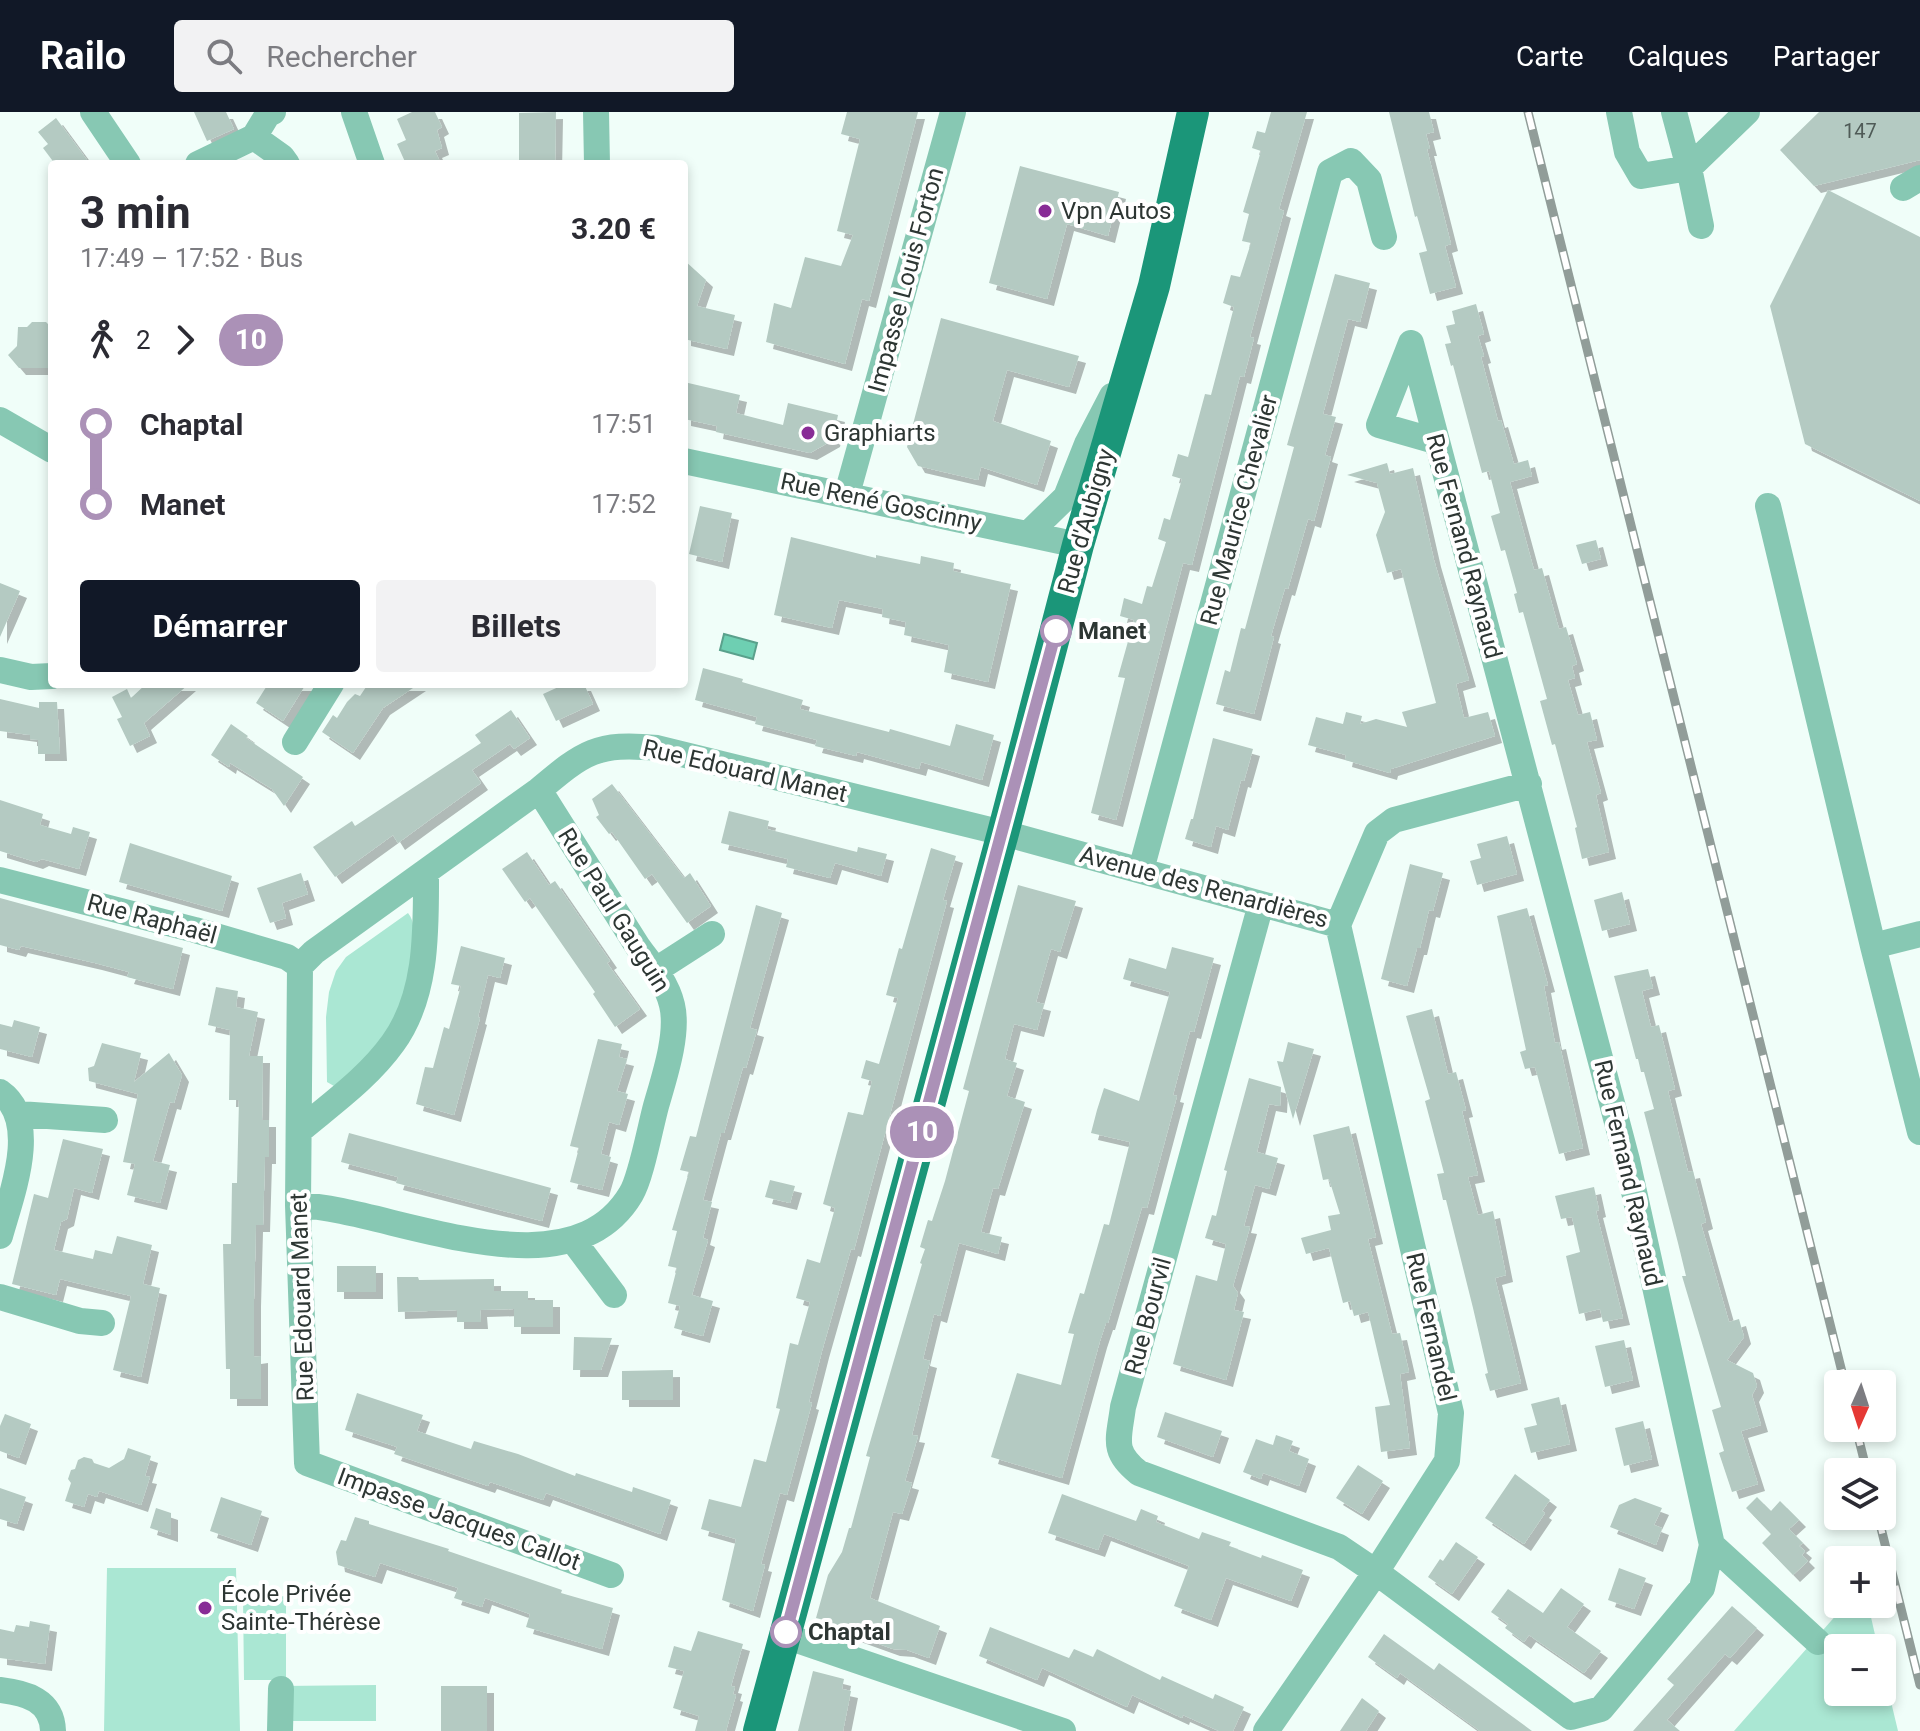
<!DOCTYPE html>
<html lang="fr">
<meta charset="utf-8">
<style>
:root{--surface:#fff;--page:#f2f2f3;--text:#2b2b33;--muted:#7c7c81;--accent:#111827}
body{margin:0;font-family:Roboto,sans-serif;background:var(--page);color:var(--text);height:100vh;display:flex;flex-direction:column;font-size:30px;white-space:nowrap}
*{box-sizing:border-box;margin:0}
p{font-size:26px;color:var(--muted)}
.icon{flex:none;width:44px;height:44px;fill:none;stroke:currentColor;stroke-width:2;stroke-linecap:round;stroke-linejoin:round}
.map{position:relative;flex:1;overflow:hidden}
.sheet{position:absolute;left:48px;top:48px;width:640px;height:528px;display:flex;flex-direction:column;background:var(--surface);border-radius:8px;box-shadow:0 4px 12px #0003}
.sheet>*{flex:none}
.badge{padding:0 16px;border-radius:26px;font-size:28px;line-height:52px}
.needle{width:52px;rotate:183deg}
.tools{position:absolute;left:1824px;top:1258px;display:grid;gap:16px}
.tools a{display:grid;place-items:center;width:72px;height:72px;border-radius:8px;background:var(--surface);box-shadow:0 4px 12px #0003;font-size:40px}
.map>.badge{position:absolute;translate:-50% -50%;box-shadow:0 0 0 4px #fff}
.legs{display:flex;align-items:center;gap:12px;height:88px;padding:0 32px;font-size:26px}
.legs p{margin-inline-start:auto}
.head{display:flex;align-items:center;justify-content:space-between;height:136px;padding:0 32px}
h1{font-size:44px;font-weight:700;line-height:60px}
.primary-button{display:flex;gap:16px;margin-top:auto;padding:16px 32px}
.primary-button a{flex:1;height:92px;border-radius:8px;background:var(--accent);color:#fff;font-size:32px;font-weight:700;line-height:92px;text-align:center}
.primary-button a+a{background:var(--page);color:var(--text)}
ul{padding:0 32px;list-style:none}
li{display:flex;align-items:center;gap:28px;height:80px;font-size:30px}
li i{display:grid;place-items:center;width:12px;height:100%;margin:0 10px;background:currentColor}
li i::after{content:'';width:20px;height:20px;margin:-10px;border:6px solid;border-radius:50%;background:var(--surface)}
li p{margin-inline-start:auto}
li:first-child i{background:linear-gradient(#0000 50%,currentColor 0)}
li:last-child i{background:linear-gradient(currentColor 50%,#0000 0)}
header{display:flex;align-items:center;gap:48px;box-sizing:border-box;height:112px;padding:0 40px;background:var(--accent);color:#fff}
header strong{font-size:38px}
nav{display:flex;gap:44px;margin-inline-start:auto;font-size:28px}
.search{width:560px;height:72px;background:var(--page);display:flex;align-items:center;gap:20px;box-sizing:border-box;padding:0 28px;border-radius:8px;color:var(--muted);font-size:30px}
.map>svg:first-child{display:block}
.green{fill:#aae7d3}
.water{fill:#6ecfb2;stroke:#5aa18c;stroke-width:2}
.building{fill:#b4cac2;filter:url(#shadow)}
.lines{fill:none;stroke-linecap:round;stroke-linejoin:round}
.minor{stroke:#87c8b3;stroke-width:26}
.major{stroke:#1b9679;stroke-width:32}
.rail-casing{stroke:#919d99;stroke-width:9}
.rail{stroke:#fff;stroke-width:6;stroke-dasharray:18;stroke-linecap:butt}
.line-1-casing{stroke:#fff;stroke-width:18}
.line-1{stroke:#ab91b7;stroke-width:12}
.poi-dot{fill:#882c96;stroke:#fff;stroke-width:3}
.stop-1-dot{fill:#fff;stroke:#ab91b7;stroke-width:4}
.labels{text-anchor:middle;stroke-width:8;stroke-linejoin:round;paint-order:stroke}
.number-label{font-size:20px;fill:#4f5b57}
.poi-label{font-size:24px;fill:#2d3633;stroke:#fff;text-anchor:start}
.street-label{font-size:24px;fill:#2d3633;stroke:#fff}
.stop-label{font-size:24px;font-weight:bold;fill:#2d3633;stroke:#fff;text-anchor:start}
</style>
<header>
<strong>Railo</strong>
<div class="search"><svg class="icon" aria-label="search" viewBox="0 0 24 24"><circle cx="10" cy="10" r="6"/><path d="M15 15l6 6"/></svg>Rechercher</div>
<nav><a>Carte</a><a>Calques</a><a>Partager</a></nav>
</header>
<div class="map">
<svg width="1920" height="1619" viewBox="0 0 1920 1619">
<defs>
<filter id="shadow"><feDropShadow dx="7" dy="7" stdDeviation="0" flood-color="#0004"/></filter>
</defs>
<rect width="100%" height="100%" fill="#f0fef9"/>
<!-- green -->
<path class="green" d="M408,801C415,809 413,820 414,831C417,885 378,944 334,974L327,970L326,905L329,880L336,859L346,845Z
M107,1456H236L240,1619H104Z
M286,1484V1568H244L243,1485Z
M1846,1492H1868L1878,1536H1838V1580H1882V1552L1898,1619H1734Z
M376,1573V1609H282V1574Z"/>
<!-- water -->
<path class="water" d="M724,522L757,531L753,547L720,538Z"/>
<!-- building -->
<path class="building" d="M194,0H226L234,17L207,29Z
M412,0H435L442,15L437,18L442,36L435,39L441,52H406L397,32L406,28L397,7Z
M556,0L555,52H519V1Z
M847,0H918L869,189L862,187L845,252L766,230L774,191L791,196L805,145L841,154L853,123L837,119L860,27L841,22Z
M1271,0H1307L1279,97L1284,99L1250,225L1254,226L1244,265L1240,264L1192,453L1183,451L1116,708L1091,701L1125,566L1118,565L1134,508L1120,504L1124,486L1142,492L1147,474L1152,475L1166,430L1158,427L1164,406L1170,408L1182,367L1172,364L1178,342L1188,345L1205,282L1211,283L1234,195L1223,191L1231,163L1240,165L1251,131L1242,129L1249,102L1243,100L1261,39L1252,36L1257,19L1265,21Z
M1389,0H1429L1434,20L1426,22L1430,37H1427L1451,132L1445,134L1456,175L1430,182L1419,141L1427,139L1417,104L1415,105Z
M1819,0H1920V48L1814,74L1780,38Z
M56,6L90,52H55L43,36L48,32L38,20Z
M1020,54L1119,80L1108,124L1067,112L1047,187L989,171Z
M1828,78L1920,125V389L1805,332L1770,194Z
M684,148L706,168L697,194L735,203L727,237L684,227Z
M1335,162L1370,171L1360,210L1348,207L1323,302L1336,305L1325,343L1331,345L1314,409L1308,407L1288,477L1285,476L1271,524L1274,525L1254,602L1216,592L1225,558L1230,560L1241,516L1245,517L1294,335L1287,333Z
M1476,192L1484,222L1478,224L1484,244L1481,245L1498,309L1501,308L1514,352L1528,348L1532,364L1510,370L1534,458L1542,456L1559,517L1566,515L1577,552L1572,554L1575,566L1568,568L1578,603L1590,600L1597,628L1587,630L1601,681L1596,683L1609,740L1582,747L1575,716L1577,715L1555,632L1552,633L1540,589L1547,587L1523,500L1519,501L1514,482L1517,481L1505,438L1501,439L1491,404L1500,401L1489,359L1482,361L1453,253L1451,254L1445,232L1451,231L1446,214L1455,212L1452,199Z
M941,206L1079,244L1069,275L1007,258L993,309L1051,329L1037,373L981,355L978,368L918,354L907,335Z
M32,210H46L52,216V256H19L8,243L17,234L18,215H27Z
M684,270L740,283L736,301L783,313L788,291L838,303L833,328L810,341L716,320L717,314L684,307Z
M1387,351L1390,362L1413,356L1434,448L1469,568L1456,572L1464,606L1488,600L1495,624L1391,657L1390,661L1345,648L1346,643L1308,633L1316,605L1343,612L1346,600L1362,604L1360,612L1376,607L1407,615L1402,600L1436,591L1401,457L1387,461L1376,423L1385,400L1377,371L1347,363Z
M700,394L732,401L722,450L689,442Z
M791,425L876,446V443L920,452L921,444L954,451L953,459L1011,472L988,570L944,560L949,533L904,523L906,510L882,505L883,497L839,488L832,516L774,503Z
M1596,428L1601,447L1582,452L1576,433Z
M0,471L20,479L0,525Z
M703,556L743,567L742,570L803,588L800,597L889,620L890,617L950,634L956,612L994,623L982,668L921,650L919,657L857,640L856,644L815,634L817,628L755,612L757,605L695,588Z
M146,572H189L144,611L150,624L130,634L117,607L122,605L112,585L127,577L131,586Z
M268,572H306L283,609L256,591Z
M368,572H419L383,596L353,641L322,620L333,603L337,606L347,590L355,582L360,584Z
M565,572H584L593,592L556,609L543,582Z
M0,587L39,596V590H57L60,642H38V628L30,627V623L0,619Z
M511,598L530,626L514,637L510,632L472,658L481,671L428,709L398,731L393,723L335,765L313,735L352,709L355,714L481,631L475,623Z
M231,612L248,624L246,626L303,665L284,694L272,677L230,651L229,655L211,643Z
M1213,626L1253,637L1244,669L1241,668L1228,718L1216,714L1211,735L1185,727L1191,707H1193Z
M612,672L684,766L690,761L711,794L687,811L652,762L645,767L612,720L609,722L596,705L599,703L592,687Z
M0,688L43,702L40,713L71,722L73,715L90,720L79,757L42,747L36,750L0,739Z
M729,699L769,709L767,717L857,740L858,735L887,742L881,764L835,751L830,766L786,755L788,747L721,731Z
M1507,724L1517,762L1477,773L1470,749L1481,746L1477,732Z
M130,731L232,764L222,799L119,770Z
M931,736L956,744L943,788L947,789L854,1138L851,1137L822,1239L809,1290L812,1291L787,1383L780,1381L761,1452L765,1453L753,1499L722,1488L736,1427L701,1417L709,1387L741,1395L754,1347L766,1350L780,1297L776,1296L790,1231L798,1233L810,1190L796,1186L807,1147L820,1151L835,1096L823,1092L837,1040L848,1000L863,1003L872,969L861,966L866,948L879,952L898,886L886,883L899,836L902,837Z
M527,740L549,773L555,769L610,849L607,851L640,897L615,915L593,882L595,880L530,786L525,790L502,757Z
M1410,752L1443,761L1433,799L1429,798L1420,836H1417L1407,874L1381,867Z
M301,761L308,782L282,791L286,806L270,811L257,776Z
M1018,773L1076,789L1060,840L1051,837L1036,890L1044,892L1037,918L1014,912L1005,947L1017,951L1007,984L1025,990L998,1077L993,1076L981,1120L1002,1125L998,1142L959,1131L940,1204L934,1202L923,1247L930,1249L912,1323L918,1324L905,1369L912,1371L902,1402L893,1400L870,1486L940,1514L929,1546L907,1538L893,1537L826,1513L828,1509L816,1506L828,1463L842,1440L849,1416H851L870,1345L866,1344L922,1152L920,1151L925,1137L920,1135L928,1108L932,1109L945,1069L969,979L963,977Z
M1622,780L1630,812L1602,819L1594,788Z
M0,786L183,836L173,877L127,865L129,860L95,851L21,834L19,838L0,833Z
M756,793L782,801L750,916L757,918L746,956L743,955L724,1021H721L703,1088L712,1090L703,1126L708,1128L692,1183L713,1189L703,1224L674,1216L680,1194L668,1191L677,1156L668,1154L677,1119L672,1118L689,1060L680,1058L690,1024L696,1025Z
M1527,796L1548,873L1544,874L1555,931L1559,930L1583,1036L1559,1042L1535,955L1525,957L1520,940L1526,938L1497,804Z
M461,834L505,846L500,866L488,863L478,905L480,906L454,1003L416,992L425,955L433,956L444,915L449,917L461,874L451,872Z
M1172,835L1214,846L1194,920L1190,919L1173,983L1177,984L1147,1096L1142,1095L1108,1211H1106L1100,1229L1062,1366L991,1345L1017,1261L1061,1273L1074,1222L1068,1221L1080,1181L1084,1182L1104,1112L1109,1113L1130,1030L1091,1021L1097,998L1104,976L1139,989L1170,880L1123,867L1129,846L1166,857Z
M1648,857L1653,876L1642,879L1651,915L1659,913L1675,977L1668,979L1688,1060L1693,1059L1706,1110L1701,1112L1729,1210L1739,1207L1744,1225L1727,1248L1753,1261L1757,1274L1752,1283L1761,1313L1741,1319L1758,1372L1732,1380L1719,1341L1724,1339L1712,1298L1721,1295L1682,1164H1686L1678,1131L1644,1000L1654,997L1644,960H1641L1638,947H1636L1614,864Z
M216,875L238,879L236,895L258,900L249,944H263L262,1008H269V1045H265L263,1113H256L254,1188V1245L261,1244V1287H230V1257H226L223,1132H231L232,1071H237L239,988H229L230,918L208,913Z
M1432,897L1448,962L1456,960L1466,998L1462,999L1478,1063L1468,1065L1478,1103L1493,1099L1506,1163L1495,1166L1521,1271L1490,1279L1485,1262L1488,1261L1473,1196L1446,1088H1443L1437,1062L1444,1061L1425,989L1430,987L1406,904Z
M14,908L40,915L32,945L0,937V912L12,915Z
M598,927L622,932L619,945L627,947L617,979L628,982L619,1013L609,1010L601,1042L611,1045L602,1078L570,1070L579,1036L570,1034Z
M1288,930L1314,937L1293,1007L1277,949L1283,950Z
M102,931L141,941L134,970L169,941L182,963L174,991L170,990L153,1049L170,1053L160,1091L127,1083L135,1052L123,1050L138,982L89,969L88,956L94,954Z
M1249,966L1281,975L1280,994L1269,992L1257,1040L1278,1046L1269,1077L1255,1073L1244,1114L1250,1115L1233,1174L1238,1181L1234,1198L1244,1200L1226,1268L1173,1252L1196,1163L1217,1169L1226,1132L1205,1126L1212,1103L1216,1104L1227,1059L1224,1058Z
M1349,1014L1376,1125L1368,1127L1392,1222L1400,1221L1409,1260L1400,1262L1410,1336L1381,1340L1375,1295L1390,1293L1368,1200L1354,1204L1350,1189L1343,1191L1329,1136L1306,1142L1301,1126L1331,1118L1328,1104L1340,1102L1329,1067L1323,1068L1313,1023Z
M349,1021L551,1076L542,1109L396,1071L398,1065L341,1050Z
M63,1027L103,1037L92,1081L74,1076L67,1107L61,1110L54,1138L93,1147L95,1138L112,1142L117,1124L152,1133L143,1172L160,1176L141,1265L113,1258L131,1184L60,1167L56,1183L12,1172L34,1082L48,1086Z
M770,1068L795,1074L790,1091L765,1085Z
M1594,1075L1599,1098L1596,1099L1623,1206L1603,1210L1600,1197L1579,1202L1566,1144L1580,1140L1572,1105L1561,1107L1555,1084Z
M337,1154H376V1180H337Z
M397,1165H418L419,1168L494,1167V1179H528V1188H553V1215H514V1197L480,1198L481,1210H457V1198L398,1200Z
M574,1225L612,1226L601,1258H573Z
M1624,1228L1633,1268L1605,1275L1595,1234Z
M673,1258V1288H622V1259Z
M357,1281L423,1303L417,1319L471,1337L474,1329L518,1342L575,1364L576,1361L632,1380L633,1375L671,1388L660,1422L546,1381L543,1388L490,1370L488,1374L394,1342L397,1335L345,1318Z
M1559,1285L1570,1332L1531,1341L1524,1316L1537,1313L1531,1292Z
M1165,1300L1222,1319L1213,1345L1157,1325Z
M5,1302L31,1312L19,1346L0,1339V1314Z
M1643,1309L1652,1347L1624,1354L1615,1316Z
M1276,1323L1293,1329L1289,1339L1309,1347L1299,1374L1263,1361L1261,1367L1243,1360L1256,1327L1273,1333Z
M128,1336L151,1344L145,1364L150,1365L141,1393L99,1379L97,1385L88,1382L84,1395L65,1389L71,1371L68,1367L71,1358L75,1357L78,1348L84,1345L92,1347L94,1351L109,1356L124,1347Z
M1358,1353L1383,1369L1362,1402L1336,1386Z
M1515,1362L1550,1388L1542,1399L1545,1401L1524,1432L1485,1406Z
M0,1376L26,1385L17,1412L0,1407Z
M1062,1382L1136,1409L1141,1397L1158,1404L1156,1410L1199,1427L1202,1420L1231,1430L1229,1434L1261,1446L1262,1443L1303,1458L1291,1489L1226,1466L1211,1508L1174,1494L1189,1454L1104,1422L1098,1438L1048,1421Z
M221,1385L262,1399L251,1433L210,1419Z
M1757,1385L1771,1399L1780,1389L1799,1408L1789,1417L1803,1431L1799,1434L1805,1439L1802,1443L1808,1449L1793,1463L1762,1431L1771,1422L1746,1396Z
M1635,1386L1662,1396L1654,1413L1662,1416L1656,1433L1610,1415L1619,1393Z
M156,1396L171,1401V1423L150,1416Z
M355,1405L369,1409V1412L449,1437L448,1439L562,1478L561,1481L613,1496L602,1537L526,1515L530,1502L485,1486L482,1495L454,1486L458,1476L380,1451L375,1465L338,1453L336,1440L341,1428L346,1429Z
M1456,1430L1478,1445L1452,1482L1428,1465L1440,1447L1443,1449Z
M1619,1456L1646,1466L1634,1497L1608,1488Z
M1561,1476L1584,1492L1567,1515L1601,1539L1584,1561L1529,1523L1524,1530L1505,1516L1508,1512L1491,1500L1508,1477L1543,1501Z
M1732,1494L1757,1516L1730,1546L1725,1542L1667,1608L1680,1619H1633L1674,1573L1667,1567Z
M30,1509L50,1513L45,1552L0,1546V1517L14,1520L16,1513L29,1515Z
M990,1515L1069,1546L1074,1537L1093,1545L1097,1537L1160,1568L1162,1564L1213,1587L1215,1582L1244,1595L1233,1619H1219L1183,1603L1182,1606L1132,1583L1127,1595L1042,1556L1037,1568L979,1544Z
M698,1519L743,1532L731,1574L735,1575L733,1582L736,1583L726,1619H695L699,1604L673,1596L684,1559L668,1555L674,1534L691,1539Z
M1384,1522L1434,1558L1439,1551L1532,1619H1480L1400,1561L1397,1566L1368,1545Z
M813,1559L844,1567L842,1577L851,1579L843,1619H798Z
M441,1574H487V1619H441Z
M1362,1586L1379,1599L1366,1619H1340Z"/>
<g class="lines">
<!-- minor -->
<path class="minor" d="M93,0L128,52
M354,0L372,52
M596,0L597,52
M1619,0L1627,40L1641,64L1689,56L1674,0
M254,25L282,45L287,52
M198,52L254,25L268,2L273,0
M1903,76L1920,66
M1701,114L1689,56L1747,0
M1411,231L1379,313L1435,329
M0,308L52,338
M684,349L1078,433
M847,382L953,0
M1768,394L1873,834L1920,822
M1028,422L1066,385L1087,332L1112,284
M0,558L31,565L52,564
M295,630L331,572
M1141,758L1330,60L1351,49L1369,68L1384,125
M0,768L195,818L287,845L300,854
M1261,792L1123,1295C1119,1327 1111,1339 1139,1361L1339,1435L1376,1460L1571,1605L1601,1597L1702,1476L1712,1433L1627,1048L1411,231
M1873,834L1920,1020
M656,858L712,822
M0,980C41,1009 11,1084 0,1124
M19,1002L105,1008
M299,1019C331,992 368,966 393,931C428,883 426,817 426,760
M298,1093C391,1097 568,1188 631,1082C641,1066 650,1016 656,994C664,966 679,922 672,893C667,871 651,852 638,835L539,678
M572,1127L614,1183
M0,1185L80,1209L102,1211
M1712,1433L1818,1530
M611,1463L307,1351L298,1093L300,854L314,840L539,678C584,640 597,630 657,636L1003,721L1338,813L1377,721L1394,708L1529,672
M785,1524L1063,1619
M0,1578C26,1581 52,1588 53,1619
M280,1619L281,1577
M1266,1619L1376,1460L1447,1349L1451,1301L1338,813"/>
<!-- major -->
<path class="major" d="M759,1619L1003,721L1078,433L1154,174L1193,0"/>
<!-- rail casing -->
<g class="rail-casing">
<path id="rail" d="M1528,0L1845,1272
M1856,1316L1867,1360
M1878,1404L1920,1573"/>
</g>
<!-- rail -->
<use href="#rail" class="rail"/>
</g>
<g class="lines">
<!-- line-1 casing -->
<g class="line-1-casing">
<path id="line-1" d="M786,1520L1056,519"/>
</g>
<!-- line-1 -->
<use href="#line-1" class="line-1"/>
</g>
<!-- markers -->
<g class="poi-dot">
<circle cx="1045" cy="99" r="8"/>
<circle cx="808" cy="321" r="8"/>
<circle cx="205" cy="1496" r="8"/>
</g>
<g class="stop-1-dot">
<circle cx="1056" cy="519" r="14"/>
<circle cx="786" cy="1520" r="14"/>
</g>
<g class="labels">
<!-- number labels -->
<g class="number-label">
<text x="1860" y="26">147</text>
</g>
<!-- poi labels -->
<g class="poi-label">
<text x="1061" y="107">Vpn Autos</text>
<text x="824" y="329">Graphiarts</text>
<text x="221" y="1490">École Privée<tspan x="221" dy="28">Sainte-Thérèse</tspan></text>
</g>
<!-- street labels -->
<g class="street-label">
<text transform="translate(906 168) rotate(-75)" y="8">Impasse Louis Forton</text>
<text transform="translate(881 390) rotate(12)" y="8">Rue René Goscinny</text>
<text transform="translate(1239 398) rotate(-75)" y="8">Rue Maurice Chevalier</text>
<text transform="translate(1086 409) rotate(-74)" y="8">Rue d'Aubigny</text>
<text transform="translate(1464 434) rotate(75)" y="8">Rue Fernand Raynaud</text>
<text transform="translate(745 659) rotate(13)" y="8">Rue Edouard Manet</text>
<text transform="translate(1204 775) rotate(15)" y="8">Avenue des Renardières</text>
<text transform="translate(614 798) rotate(58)" y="8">Rue Paul Gauguin</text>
<text transform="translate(152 807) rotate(15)" y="8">Rue Raphaël</text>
<text transform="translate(1628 1061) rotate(77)" y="8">Rue Fernand Raynaud</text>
<text transform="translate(302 1185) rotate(-92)" y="8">Rue Edouard Manet</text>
<text transform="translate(1148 1204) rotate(-75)" y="8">Rue Bourvil</text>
<text transform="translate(1431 1215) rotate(77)" y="8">Rue Fernandel</text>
<text transform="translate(459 1407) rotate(20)" y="8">Impasse Jacques Callot</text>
</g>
<!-- stop labels -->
<g class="stop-label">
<text x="1078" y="527">Manet</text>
<text x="808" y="1528">Chaptal</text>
</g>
</g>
</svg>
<div class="tools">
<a><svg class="needle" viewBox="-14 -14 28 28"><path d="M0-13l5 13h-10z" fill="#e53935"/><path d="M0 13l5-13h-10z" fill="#7c7c81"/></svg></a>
<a><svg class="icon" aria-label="layers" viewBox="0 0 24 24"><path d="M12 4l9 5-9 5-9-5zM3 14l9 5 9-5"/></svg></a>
<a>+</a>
<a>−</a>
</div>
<b class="badge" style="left:922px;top:1020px;background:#ab91b7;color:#fff">10</b>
<section class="sheet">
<div class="head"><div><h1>3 min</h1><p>17:49 – 17:52 · Bus</p></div><b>3.20 €</b></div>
<div class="legs"><svg class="icon" aria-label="walk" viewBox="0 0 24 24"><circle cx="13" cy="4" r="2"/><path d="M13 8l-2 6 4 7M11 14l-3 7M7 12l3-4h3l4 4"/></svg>2<svg class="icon" aria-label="forward" viewBox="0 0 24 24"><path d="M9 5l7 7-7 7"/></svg><b class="badge" style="background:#ab91b7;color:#fff">10</b></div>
<ul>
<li><i style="color:#ab91b7"></i><b>Chaptal</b><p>17:51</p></li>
<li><i style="color:#ab91b7"></i><b>Manet</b><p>17:52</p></li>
</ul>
<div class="primary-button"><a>Démarrer</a><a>Billets</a></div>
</section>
</div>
